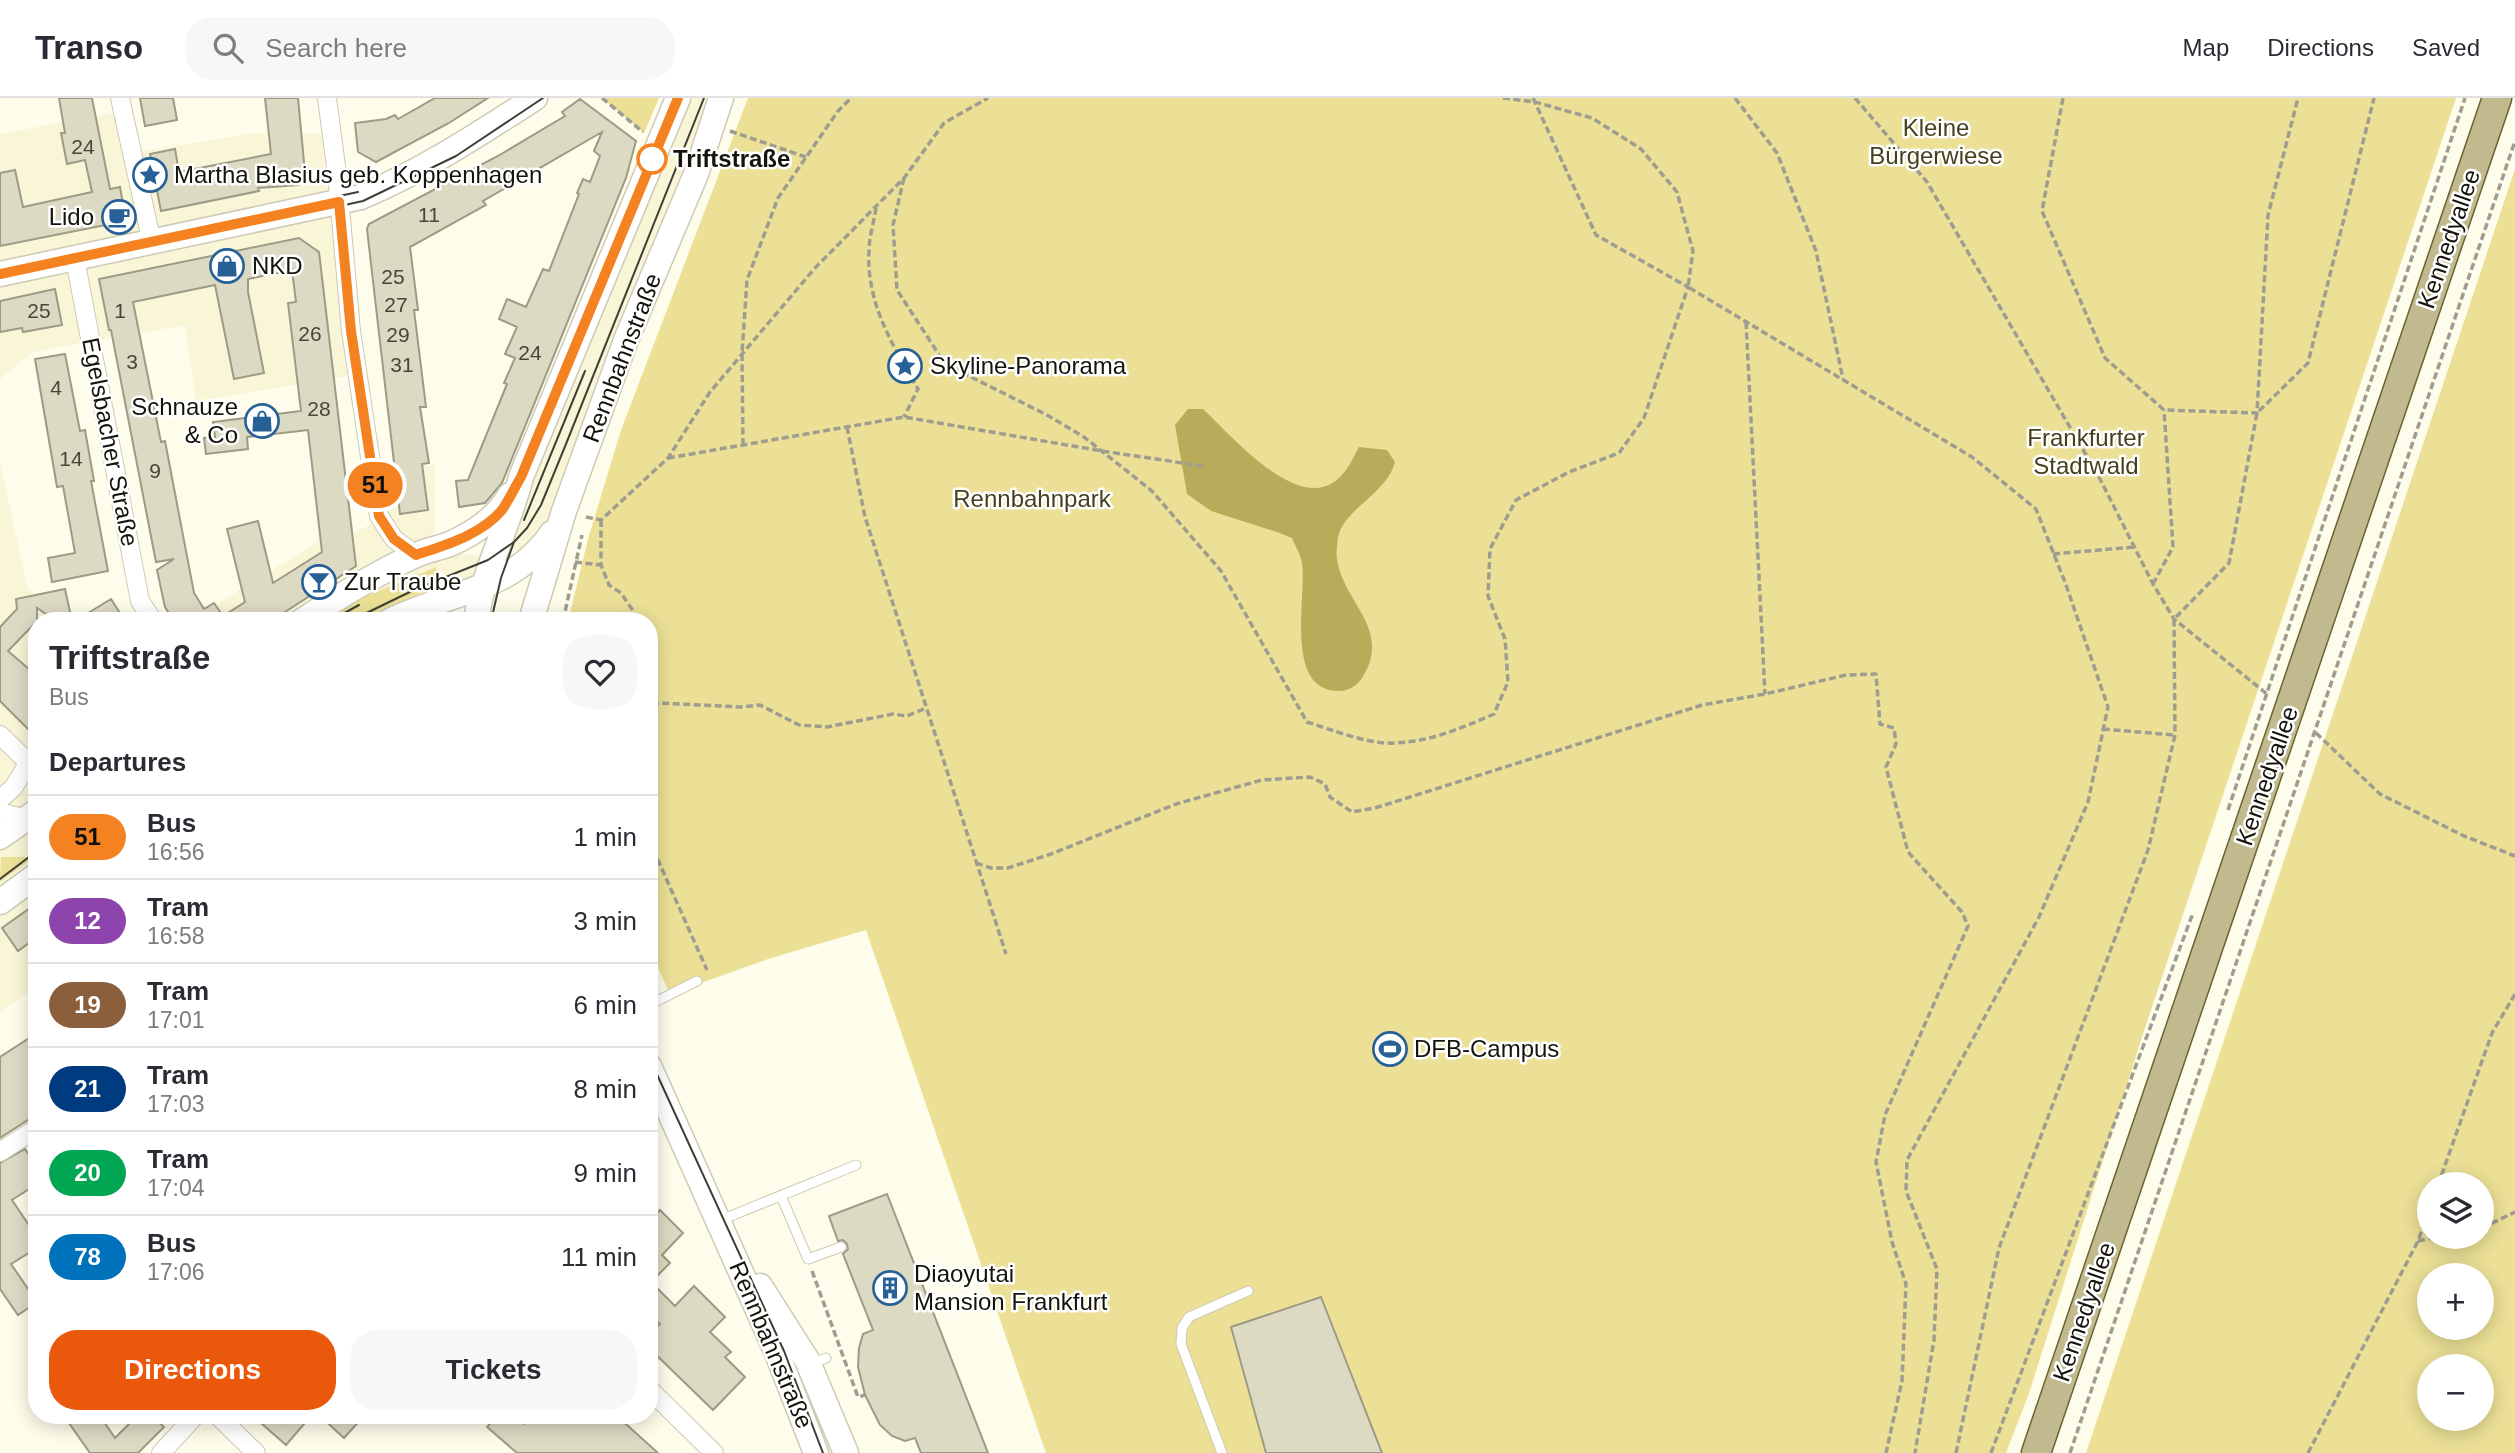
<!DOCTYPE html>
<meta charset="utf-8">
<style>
:root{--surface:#fff;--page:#f7f7f7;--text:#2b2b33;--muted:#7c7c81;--line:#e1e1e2;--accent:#ea580c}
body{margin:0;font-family:Helvetica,sans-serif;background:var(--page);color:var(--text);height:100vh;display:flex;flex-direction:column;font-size:26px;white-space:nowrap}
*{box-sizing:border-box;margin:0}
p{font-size:23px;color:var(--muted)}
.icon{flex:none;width:38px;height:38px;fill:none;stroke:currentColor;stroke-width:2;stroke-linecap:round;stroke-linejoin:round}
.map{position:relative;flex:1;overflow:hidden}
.drawer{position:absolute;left:28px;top:514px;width:630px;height:812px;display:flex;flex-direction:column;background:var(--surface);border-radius:28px;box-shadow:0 4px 18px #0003}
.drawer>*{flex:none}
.badge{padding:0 14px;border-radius:23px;font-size:24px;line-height:46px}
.controls{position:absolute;left:2417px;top:1074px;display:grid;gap:14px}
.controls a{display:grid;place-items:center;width:77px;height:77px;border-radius:50%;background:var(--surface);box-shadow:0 4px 18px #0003;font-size:35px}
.map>.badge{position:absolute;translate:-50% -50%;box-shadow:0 0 0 4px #fff}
h2{padding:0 21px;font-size:26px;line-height:63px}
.round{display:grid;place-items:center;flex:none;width:74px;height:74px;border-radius:28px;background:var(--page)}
.head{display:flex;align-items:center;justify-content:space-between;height:119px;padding:0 21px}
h1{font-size:33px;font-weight:600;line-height:52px}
.button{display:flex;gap:14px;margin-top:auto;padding:14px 21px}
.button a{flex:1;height:80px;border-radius:28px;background:var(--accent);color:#fff;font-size:28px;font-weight:600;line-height:80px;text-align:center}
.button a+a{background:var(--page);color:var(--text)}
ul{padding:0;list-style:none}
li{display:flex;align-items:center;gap:21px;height:84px;padding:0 21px;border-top:2px solid var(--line)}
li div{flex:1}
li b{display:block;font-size:26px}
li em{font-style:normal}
li .badge{min-width:77px;font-weight:700;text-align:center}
header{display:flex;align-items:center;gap:42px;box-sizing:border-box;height:98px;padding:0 35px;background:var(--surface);border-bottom:2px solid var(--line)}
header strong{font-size:33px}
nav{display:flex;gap:38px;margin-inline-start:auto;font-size:24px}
.search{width:490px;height:63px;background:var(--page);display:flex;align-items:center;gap:18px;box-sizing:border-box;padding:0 24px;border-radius:28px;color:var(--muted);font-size:26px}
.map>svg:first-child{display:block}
.built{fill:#f9f5d7}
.green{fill:#ebe096;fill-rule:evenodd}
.water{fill:#b8ac5a}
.building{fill:#dddac4;stroke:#9d9b86;stroke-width:2;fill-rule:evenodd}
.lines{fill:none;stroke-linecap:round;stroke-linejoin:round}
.lane-casing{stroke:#cdcab5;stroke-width:11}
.street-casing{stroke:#cdcab5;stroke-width:20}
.secondary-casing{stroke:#cdcab5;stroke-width:27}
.primary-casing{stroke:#6a6231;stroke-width:31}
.path{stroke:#9e9d8f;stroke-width:3.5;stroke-dasharray:7 3.5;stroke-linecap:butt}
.lane{stroke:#fff;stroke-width:9}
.street{stroke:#fff;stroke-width:18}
.secondary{stroke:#fff;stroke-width:24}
.primary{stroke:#c1ba8f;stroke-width:28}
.tram{stroke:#403f35;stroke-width:2}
.line-casing{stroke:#fff;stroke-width:16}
.line{stroke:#f58220;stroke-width:10}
.stop-dot{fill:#fff;stroke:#f58220;stroke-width:3.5}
.labels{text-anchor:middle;stroke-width:5;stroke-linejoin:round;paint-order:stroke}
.number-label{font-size:21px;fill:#47463a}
.park-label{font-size:24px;fill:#46411d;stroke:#fff}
.stop-label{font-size:24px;font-weight:bold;fill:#15140c;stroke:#fff;text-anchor:start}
.poi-label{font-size:24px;fill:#15140c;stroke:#fff;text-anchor:start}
.street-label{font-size:24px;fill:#15140c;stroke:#fff}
</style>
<header>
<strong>Transo</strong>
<div class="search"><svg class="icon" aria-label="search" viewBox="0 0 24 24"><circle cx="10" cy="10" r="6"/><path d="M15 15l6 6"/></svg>Search here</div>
<nav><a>Map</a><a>Directions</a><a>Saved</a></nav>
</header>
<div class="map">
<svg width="2515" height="1355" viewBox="0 0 2515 1355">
<rect width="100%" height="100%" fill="#fefcea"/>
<!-- built -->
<path class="built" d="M685,0H712L557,406L546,426L520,454L502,444Z
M129,12L137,54L256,35L322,36L347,278L196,303L185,227L32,254L0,281V36Z
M0,363L27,488L60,523H37V888L0,914Z
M435,367L434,460L457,455L481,458V479L433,494V523H189L326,439L356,434L385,419L379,372Z"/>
<!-- green -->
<path class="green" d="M602,0H659L644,35Z
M748,0H2456L2143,936L2029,1295L2006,1355H1046L866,832L768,861L670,896L649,851V523H568L588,441L621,332Z
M2515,71V1355H2086ZM2429,1087H2482V1139H2429ZM2429,1178H2482V1230H2429ZM2429,1269H2482V1321H2429Z
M436,469L441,486L359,523H325L364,499Z
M1,759H34L0,784Z"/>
<!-- water -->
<path class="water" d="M1188,311H1203C1229,335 1294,412 1334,384C1346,376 1352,362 1359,349L1387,352L1395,364C1387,396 1342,412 1338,440C1337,446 1336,455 1337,461C1343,505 1393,531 1362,580C1358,587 1348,593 1340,593C1283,594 1307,500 1302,465C1301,457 1295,448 1292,440L1277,434L1211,413L1187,396L1175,327Z"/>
<!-- building -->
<path class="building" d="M59,0H92L110,91L120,89L126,123L0,148V75L15,72L23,109L92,94L85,62L67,66L61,35H65Z
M140,0H173L177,22L145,28Z
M265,0H298L305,75L298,87L258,90L259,93L161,113L150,56L175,51L179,74L271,56Z
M435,0H488L449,25L376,64L358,54L355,25L386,21L395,17L398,21Z
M580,1L636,43L626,80L502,385L485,405L459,409L456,383L468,382L507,286L504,285L515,260L505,256L517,229L499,221L507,201L526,209L543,171L549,173L579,96L577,95L583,81L590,84L600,58L594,53L602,34L483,103L486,107L410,149L418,212H414L426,309H420L429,365L422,366L428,412L400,416L371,166L367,131L369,126L498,58L565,18L562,14Z
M299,140L319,154L356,468L271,523H174L165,509L157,472L174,461L156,464L111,232H109L99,181ZM292,172L296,204L288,205L301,313L213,324L215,339L204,340L206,356L248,351L247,339L308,332L322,454L273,485L258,423L227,431L245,504L223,518L214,505L204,511L194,495L165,343L161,344L133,204L215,187L234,281L264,275L248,194V181Z
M55,191L62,227L23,234L22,230L0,234V203Z
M65,256L80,333L85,332L94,383H91L108,473L52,484L48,460L75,455L63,388L57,389L35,261Z
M65,491L72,523H56L37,510V523L8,553L37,578V640L0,603V529L17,511L16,501Z
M111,501L125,523H75Z
M37,805V839L18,853L2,830Z
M37,935V959L29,965L37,977V1016L0,1040V959Z
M25,1051L37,1069V1086L12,1102L37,1139V1150L11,1166L37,1204L18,1217L0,1191V1065Z
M887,1096L988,1355H921L915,1340L905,1343L892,1338L880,1327L865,1297L858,1269L859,1250L863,1236L873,1232L843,1156L848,1151L847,1146L843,1142L838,1143L829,1118Z
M660,1112L683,1135L662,1157L670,1165L651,1184L675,1208L694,1188L725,1219L710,1234L731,1254L725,1259L745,1279L713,1312L649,1250V1237L660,1226L649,1215V1123Z
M1321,1199L1382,1355H1266L1231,1229Z
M64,1318H100L115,1340L137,1318H152L164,1329L138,1355H90Z
M253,1318H311L286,1347Z
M320,1318H364L344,1340Z
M497,1318H515L524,1326L532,1318H617L658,1355H517L487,1329Z"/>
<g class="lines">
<!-- lane casing -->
<g class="lane-casing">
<path id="lane" d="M649,907L697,883
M781,1098L808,1161L841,1149
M721,1122L856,1067
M811,1266L826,1260
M1222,1355L1181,1246L1182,1230L1189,1219L1248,1193"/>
</g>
<!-- street casing -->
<g class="street-casing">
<path id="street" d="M120,0L152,145
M327,0L337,76L351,233L379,418L394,441L416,457
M75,161L140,503L153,523
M0,637L37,673
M0,701L13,690L28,666
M0,714L33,723
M0,1054L37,1030
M649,1291L714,1355
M218,1318L256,1355
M161,1355L195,1318"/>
</g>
<!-- secondary casing -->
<g class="secondary-casing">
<path id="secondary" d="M0,176L361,99C423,73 479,36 535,0
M302,523C338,499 376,475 416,457C427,452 441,450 452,445C476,434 497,420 510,397
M390,523C448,494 513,493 552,435
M476,523C483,473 509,428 521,379L678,0
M531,523L564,413L626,242L696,76L721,0
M0,739L37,713
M0,804L37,777
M649,968L777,1255L816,1355
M760,1188L807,1262L846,1355"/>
</g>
<!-- primary casing -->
<g class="primary-casing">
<path id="primary" d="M2036,1355L2497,0"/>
</g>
<!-- path -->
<path class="path" d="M602,0L643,34
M1503,0L1535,4L1592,20L1641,51L1677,94L1693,153L1688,189L1972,359L2036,411L2065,484L2108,609L2088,704L2039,819L1907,1062L1906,1093L1937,1171L1934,1242L1915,1355
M1735,0L1777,55L1816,153L1843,281
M1855,0L1927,84L2099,379L2153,486L2174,521L2267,596
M2063,0L2042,113L2105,260L2164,312L2257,315L2268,117L2298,0
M730,33L806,59
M904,80L893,127L897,192L945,266L1047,317L1084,339L1152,393L1221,473L1307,624C1333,632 1369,647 1396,645C1432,643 1462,630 1494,616L1508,584L1505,541L1488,498L1490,451L1516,402L1569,374L1619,355L1644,320L1688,189L1596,137L1533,0
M876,110C874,124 869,139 869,153C866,205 893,248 918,291L904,319
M1746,224L1765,596
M847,329L865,419L1006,856
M743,347L742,255L747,182L778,100L838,13L851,0
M668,360L904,319L1102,353L1203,368
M586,419L601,422L668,360L710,294L815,170L904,80L944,25L988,0
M601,422V467L609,487L621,495L640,523
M2053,456L2134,449
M575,464L601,467
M2153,486L2173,449L2164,312
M563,523L582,437
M649,567L656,605
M649,618L656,605L741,609L760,607L799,627L827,629L893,616L907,618L926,610
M2103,631L2174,637
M2316,635L2380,696L2464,738L2515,758
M2228,712L2465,0
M649,742L707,872
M976,765L991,770H1008L1051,756L1176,706L1262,682L1310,679L1325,686L1330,699L1352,714L1375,710L1702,607L1765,596L1846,577L1876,576L1880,626L1894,630L1896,646L1886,669L1908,754L1962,814L1968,828L1885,1017L1876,1064L1892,1144L1906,1186L1902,1283L1886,1355
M2438,1087L2492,935L2515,896
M2482,1130L2515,1114
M2418,1143L2436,1139
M812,1173L858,1299L865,1297
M1956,1355L1999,1150L2148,752L2175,637L2174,521L2229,465L2257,315L2308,265L2374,0
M1991,1355L2193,815
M2070,1355L2515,43
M2308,1355L2418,1143L2429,1112"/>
<!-- lane -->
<use href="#lane" class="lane"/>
<!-- street -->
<use href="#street" class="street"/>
<!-- secondary -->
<use href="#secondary" class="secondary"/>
<!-- primary -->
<use href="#primary" class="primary"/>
<!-- tram -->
<path class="tram" d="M0,170L358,94
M0,182L363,103L456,58L543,0
M524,422L585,273
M330,523L359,507
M350,523L416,491L488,462L514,444L527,430L541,407L566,346L704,0
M491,523L501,480L514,444
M0,781L37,753
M649,959L784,1253L823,1355"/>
</g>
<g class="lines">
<!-- line casing -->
<g class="line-casing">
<path id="line" d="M0,176L339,104L351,233L379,418L394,441L416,457C445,447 481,437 502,412C509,402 515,389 521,379L678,0"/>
</g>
<!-- line -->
<use href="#line" class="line"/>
</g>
<!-- icons -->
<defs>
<g id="sight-ring" transform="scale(1.75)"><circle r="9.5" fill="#fff" stroke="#276097" stroke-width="1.5"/><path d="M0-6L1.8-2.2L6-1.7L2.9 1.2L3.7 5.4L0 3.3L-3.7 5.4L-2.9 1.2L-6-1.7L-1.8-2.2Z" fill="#276097"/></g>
<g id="cafe-ring" transform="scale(1.75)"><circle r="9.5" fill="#fff" stroke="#276097" stroke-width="1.5"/><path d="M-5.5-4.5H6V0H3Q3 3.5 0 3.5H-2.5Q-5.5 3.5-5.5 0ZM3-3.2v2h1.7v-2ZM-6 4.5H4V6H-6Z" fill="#276097"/></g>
<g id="shop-ring" transform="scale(1.75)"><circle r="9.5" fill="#fff" stroke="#276097" stroke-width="1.5"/><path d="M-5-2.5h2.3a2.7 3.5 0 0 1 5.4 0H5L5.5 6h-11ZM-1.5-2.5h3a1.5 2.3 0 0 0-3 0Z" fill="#276097"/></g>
<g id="bar-ring" transform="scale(1.75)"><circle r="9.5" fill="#fff" stroke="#276097" stroke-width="1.5"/><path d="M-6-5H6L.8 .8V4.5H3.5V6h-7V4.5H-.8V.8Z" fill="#276097"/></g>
<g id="stadium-ring" transform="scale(1.75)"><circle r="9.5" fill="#fff" stroke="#276097" stroke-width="1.5"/><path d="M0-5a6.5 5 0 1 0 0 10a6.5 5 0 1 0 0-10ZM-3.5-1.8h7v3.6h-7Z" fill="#276097"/></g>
<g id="building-ring" transform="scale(1.75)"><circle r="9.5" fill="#fff" stroke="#276097" stroke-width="1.5"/><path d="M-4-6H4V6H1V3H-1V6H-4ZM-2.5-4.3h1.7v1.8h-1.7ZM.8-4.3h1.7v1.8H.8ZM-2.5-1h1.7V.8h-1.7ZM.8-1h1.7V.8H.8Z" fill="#276097"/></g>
</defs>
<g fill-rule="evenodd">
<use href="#sight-ring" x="150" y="77"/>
<use href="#cafe-ring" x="119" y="119"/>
<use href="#shop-ring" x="227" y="168"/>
<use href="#sight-ring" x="905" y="268"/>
<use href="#shop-ring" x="262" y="323"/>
<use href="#bar-ring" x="319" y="484"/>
<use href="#stadium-ring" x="1390" y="951"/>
<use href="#building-ring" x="890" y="1190"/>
</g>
<!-- markers -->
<circle class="stop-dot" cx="652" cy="61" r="14"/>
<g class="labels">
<!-- number labels -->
<g class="number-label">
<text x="83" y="56">24</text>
<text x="429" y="124">11</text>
<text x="393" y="186">25</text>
<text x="396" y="214">27</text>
<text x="39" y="220">25</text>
<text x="120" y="220">1</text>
<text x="310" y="243">26</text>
<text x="398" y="244">29</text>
<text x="530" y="262">24</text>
<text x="132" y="271">3</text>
<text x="402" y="274">31</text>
<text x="56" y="297">4</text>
<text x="319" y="318">28</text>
<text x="71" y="368">14</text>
<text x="155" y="380">9</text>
</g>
<!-- park labels -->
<g class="park-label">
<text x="1936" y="38">Kleine<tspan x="1936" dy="28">Bürgerwiese</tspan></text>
<text x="2086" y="348">Frankfurter<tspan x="2086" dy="28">Stadtwald</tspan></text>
<text x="1032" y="409">Rennbahnpark</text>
</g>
<!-- stop labels -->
<g class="stop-label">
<text x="673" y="69">Triftstraße</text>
</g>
<!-- poi labels -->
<g class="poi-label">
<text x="174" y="85">Martha Blasius geb. Koppenhagen</text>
<text x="94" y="127" text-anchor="end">Lido</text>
<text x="252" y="176">NKD</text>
<text x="930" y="276">Skyline-Panorama</text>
<text x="238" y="317" text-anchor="end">Schnauze<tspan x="238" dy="28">&amp; Co</tspan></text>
<text x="344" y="492">Zur Traube</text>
<text x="1414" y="959">DFB-Campus</text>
<text x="914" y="1184">Diaoyutai<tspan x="914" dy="28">Mansion Frankfurt</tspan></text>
</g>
<!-- street labels -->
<g class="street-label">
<text transform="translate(2449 141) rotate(-71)" y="8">Kennedyallee</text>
<text transform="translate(622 260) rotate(-69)" y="8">Rennbahnstraße</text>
<text transform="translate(110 344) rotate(79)" y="8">Egelsbacher Straße</text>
<text transform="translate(2267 678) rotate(-71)" y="8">Kennedyallee</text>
<text transform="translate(2084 1214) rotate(-71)" y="8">Kennedyallee</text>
<text transform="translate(771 1247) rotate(67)" y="8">Rennbahnstraße</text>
</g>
</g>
</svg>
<div class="controls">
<a><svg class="icon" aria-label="layers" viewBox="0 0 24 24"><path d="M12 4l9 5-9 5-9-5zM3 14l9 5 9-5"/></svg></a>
<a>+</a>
<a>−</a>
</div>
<b class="badge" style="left:375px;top:387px;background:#f58220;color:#111">51</b>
<section class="drawer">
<div class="head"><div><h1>Triftstraße</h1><p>Bus</p></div><a class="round"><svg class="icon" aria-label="heart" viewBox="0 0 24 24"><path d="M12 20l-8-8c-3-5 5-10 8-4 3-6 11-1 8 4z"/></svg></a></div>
<h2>Departures</h2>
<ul>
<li><span class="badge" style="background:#f58220;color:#111">51</span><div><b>Bus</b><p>16:56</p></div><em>1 min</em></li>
<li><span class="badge" style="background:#8e44ad;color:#fff">12</span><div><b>Tram</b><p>16:58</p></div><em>3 min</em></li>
<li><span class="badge" style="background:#8b5e3c;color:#fff">19</span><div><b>Tram</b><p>17:01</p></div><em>6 min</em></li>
<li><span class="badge" style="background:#003b80;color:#fff">21</span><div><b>Tram</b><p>17:03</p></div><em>8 min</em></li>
<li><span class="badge" style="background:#00a651;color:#fff">20</span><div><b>Tram</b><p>17:04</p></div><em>9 min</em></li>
<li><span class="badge" style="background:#0072bc;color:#fff">78</span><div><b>Bus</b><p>17:06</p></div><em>11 min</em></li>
</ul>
<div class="button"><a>Directions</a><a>Tickets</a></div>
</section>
</div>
